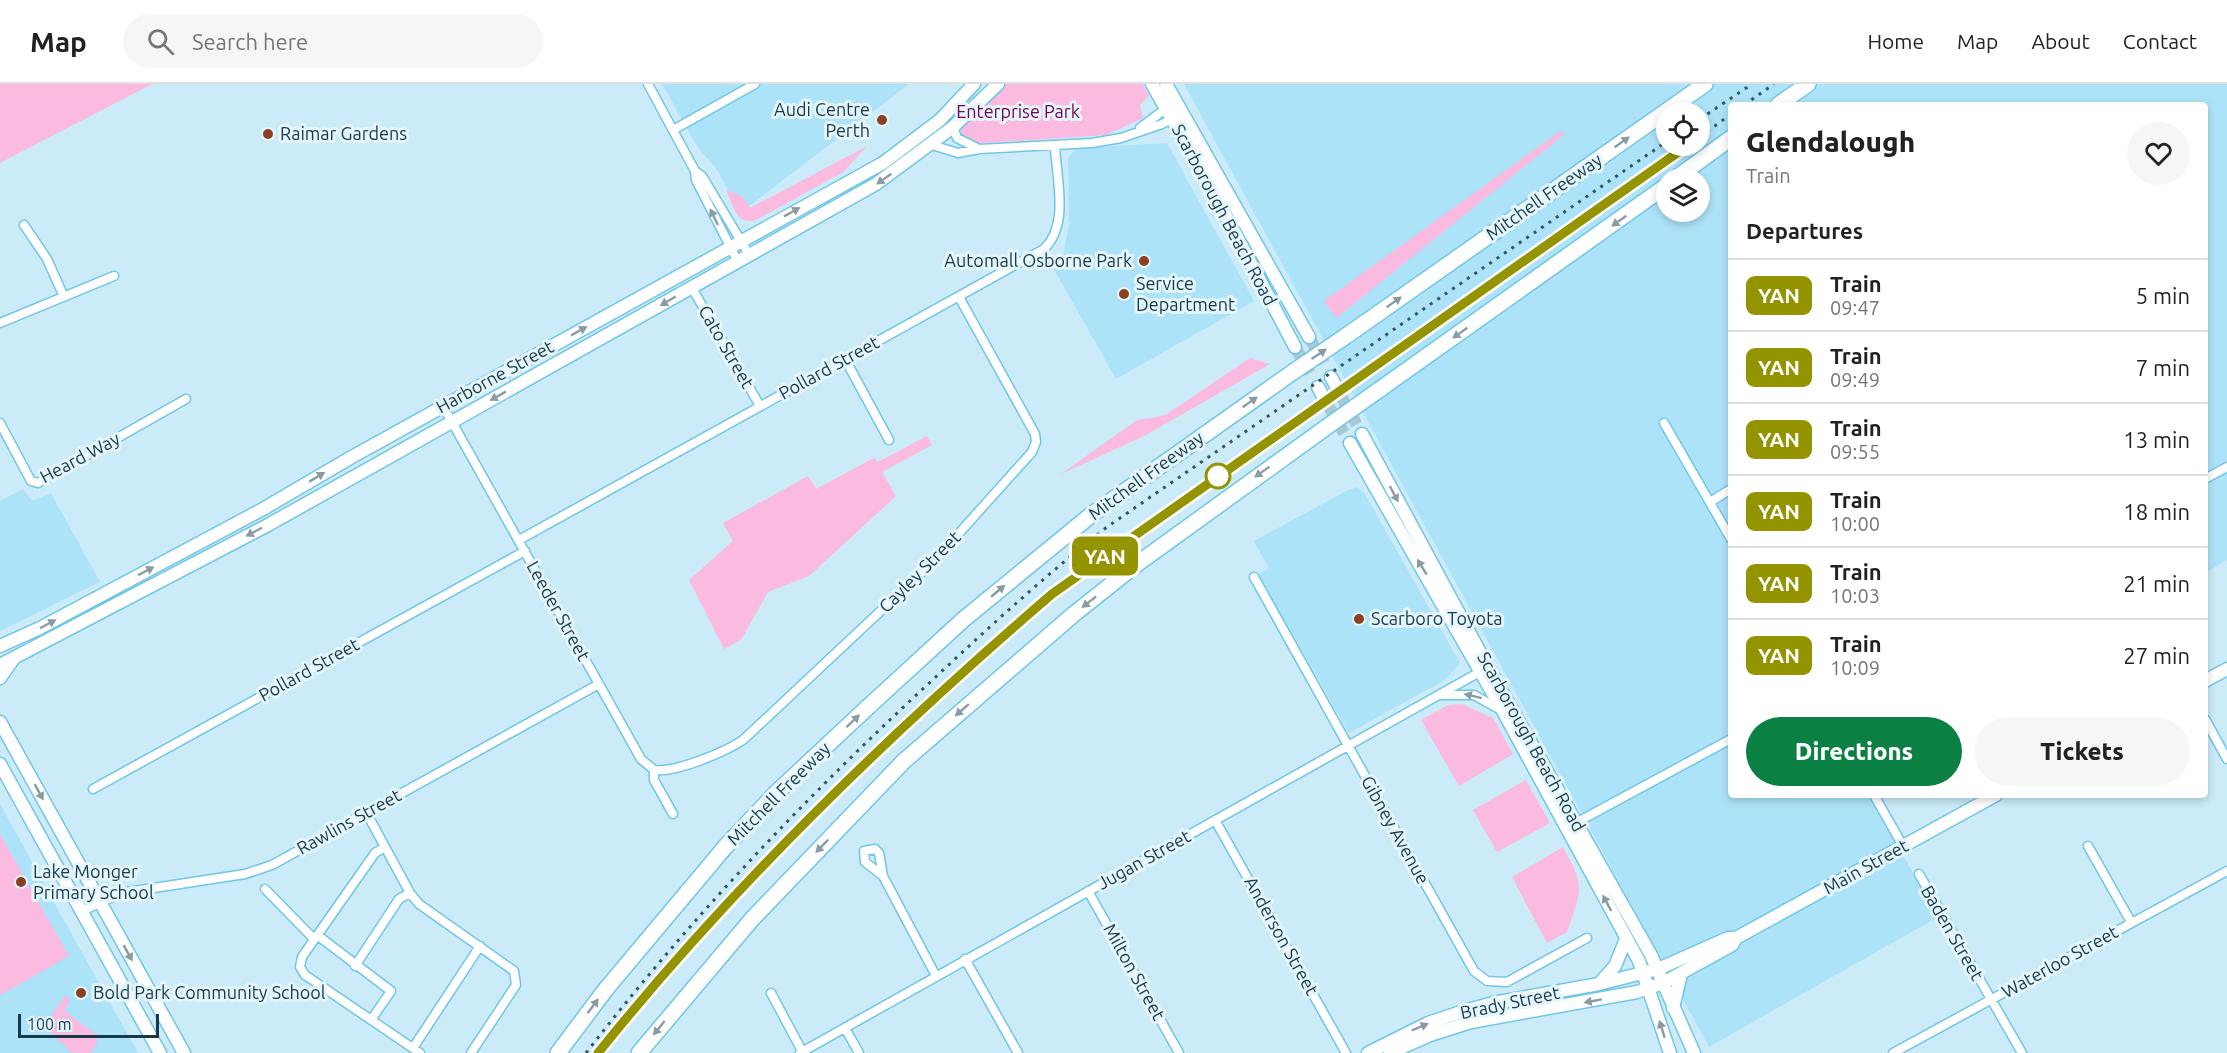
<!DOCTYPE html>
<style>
:root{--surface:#fff;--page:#f6f6f6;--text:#222;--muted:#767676;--line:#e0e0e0;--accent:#0b8043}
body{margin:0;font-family:Ubuntu,sans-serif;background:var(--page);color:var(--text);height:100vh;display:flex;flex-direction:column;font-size:22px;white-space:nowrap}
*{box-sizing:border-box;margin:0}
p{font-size:20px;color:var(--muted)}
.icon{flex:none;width:33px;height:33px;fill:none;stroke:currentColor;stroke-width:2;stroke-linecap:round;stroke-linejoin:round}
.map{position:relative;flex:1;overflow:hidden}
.panel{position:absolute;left:1728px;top:18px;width:480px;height:696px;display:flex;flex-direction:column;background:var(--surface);border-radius:6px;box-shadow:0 3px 9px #0003}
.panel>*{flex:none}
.badge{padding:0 12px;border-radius:9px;font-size:21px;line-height:39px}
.controls{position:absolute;left:1656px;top:18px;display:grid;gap:12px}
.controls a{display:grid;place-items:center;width:54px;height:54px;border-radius:50%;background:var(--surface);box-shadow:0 3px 9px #0003;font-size:30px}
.scale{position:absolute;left:18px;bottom:15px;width:141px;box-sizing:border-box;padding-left:6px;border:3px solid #163a47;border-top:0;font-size:16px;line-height:21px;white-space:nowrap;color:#163a47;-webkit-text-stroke:4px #e5f5fc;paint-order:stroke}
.map>.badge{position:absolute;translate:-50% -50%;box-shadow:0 0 0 3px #fff}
h2{padding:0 18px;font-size:22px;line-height:54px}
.round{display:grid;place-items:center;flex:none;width:63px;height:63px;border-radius:32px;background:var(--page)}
.head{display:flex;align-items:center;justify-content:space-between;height:102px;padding:0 18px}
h1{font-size:28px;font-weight:800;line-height:45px}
.primary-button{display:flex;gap:12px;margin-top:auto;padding:12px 18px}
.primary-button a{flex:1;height:69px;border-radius:36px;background:var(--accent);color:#fff;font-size:24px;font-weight:800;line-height:69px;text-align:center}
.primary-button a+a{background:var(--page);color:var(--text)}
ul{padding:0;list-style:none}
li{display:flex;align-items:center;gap:18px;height:72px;padding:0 18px;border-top:2px solid var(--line)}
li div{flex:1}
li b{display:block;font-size:22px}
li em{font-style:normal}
li .badge{min-width:66px;font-weight:700;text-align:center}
header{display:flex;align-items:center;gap:36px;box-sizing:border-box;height:84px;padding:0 30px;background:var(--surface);border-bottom:2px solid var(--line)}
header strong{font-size:28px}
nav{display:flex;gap:33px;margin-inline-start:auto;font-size:21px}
.search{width:420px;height:54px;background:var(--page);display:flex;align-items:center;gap:15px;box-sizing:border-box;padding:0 21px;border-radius:33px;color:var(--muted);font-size:22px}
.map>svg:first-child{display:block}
.built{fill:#ade3f9;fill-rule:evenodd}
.green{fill:#fbbadf}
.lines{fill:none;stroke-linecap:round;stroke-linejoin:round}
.primary-tunnel{stroke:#a7c8d5;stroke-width:12;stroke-dasharray:12 6;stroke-linecap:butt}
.minor-casing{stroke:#70c6e6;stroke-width:11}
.primary-casing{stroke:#70c6e6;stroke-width:15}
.motorway-casing{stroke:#70c6e6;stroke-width:18}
.minor{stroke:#fff;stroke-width:8}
.primary{stroke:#fff;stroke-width:12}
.motorway{stroke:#fff;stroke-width:15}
.rail{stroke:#335663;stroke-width:3;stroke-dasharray:3 6;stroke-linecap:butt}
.motorway-bridge-casing{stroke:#70c6e6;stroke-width:18;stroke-linecap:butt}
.motorway-bridge{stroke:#fff;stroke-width:15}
.oneway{fill:#8a9ca3}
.line-casing{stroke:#fff;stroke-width:14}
.line{stroke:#949300;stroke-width:9}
.poi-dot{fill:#89411f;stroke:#e5f5fc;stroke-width:2}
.stop-dot{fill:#fff;stroke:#949300;stroke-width:3}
.labels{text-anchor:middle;stroke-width:6;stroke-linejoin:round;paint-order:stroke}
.poi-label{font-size:18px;fill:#163a47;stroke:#e5f5fc;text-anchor:start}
.park-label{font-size:18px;fill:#710352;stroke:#e5f5fc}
.street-label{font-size:18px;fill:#163a47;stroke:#e5f5fc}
</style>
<header>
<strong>Map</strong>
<div class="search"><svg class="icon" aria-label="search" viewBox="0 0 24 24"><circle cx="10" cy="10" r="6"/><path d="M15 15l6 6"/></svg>Search here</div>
<nav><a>Home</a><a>Map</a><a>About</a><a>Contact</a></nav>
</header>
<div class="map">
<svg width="2227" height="969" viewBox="0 0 2227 969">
<rect width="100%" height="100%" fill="#cbebf8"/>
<!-- built -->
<path class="built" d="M662,0H909L740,129L716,84L698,64Z
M1184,0H2227V476L2205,489V21H1731V711H1869L1938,833L1709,963ZM1666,28H1700V62H1666ZM1666,94H1700V128H1666Z
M1167,59L1254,217L1116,295L1051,180L1063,173L1069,140L1068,74L1077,64Z
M1357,403L1365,410L1460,579L1445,596L1349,649L1258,490L1269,484L1254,457L1348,406Z
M23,405L32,417L51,409L100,498L0,547V417Z
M0,720L86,876L138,969H0Z"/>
<!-- green -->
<path class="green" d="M0,0H152L0,79Z
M1005,0H1143L1149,12L1140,21L1143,34L1106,51L984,59H975L960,51L962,44Z
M1559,48L1565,50L1336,234L1324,217Z
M867,62L843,88L758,135C736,144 734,121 726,106L743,113L750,124Z
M1250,274L1270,280L1146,351L1061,390L1134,338C1143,333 1153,336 1167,330Z
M927,352L932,361L882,388L896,412L809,492L768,508L741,556L724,565L689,496L733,457L723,439L808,392L816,405L874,374L878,378Z
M1462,620L1493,634L1513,670L1459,702L1421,636L1448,621Z
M1526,696L1550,739L1497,768L1473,726Z
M0,750L69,872L0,911Z
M1563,763C1586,804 1581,806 1567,848L1547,859L1512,793Z
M65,912L70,916L65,926L67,929L97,951V961L90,969H72L44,942Z"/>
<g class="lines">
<!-- primary-tunnel -->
<path class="primary-tunnel" d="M1309,253L1326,283
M1295,263L1312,292
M1342,314L1362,350
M1329,323L1350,359"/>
<!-- minor casing -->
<g class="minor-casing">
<path id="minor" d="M648,0L695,87L696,96L738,178
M953,43L957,54L979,65
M1140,44L1168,23
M673,46L755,0
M932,61L958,69L979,65L1092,59L1121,54L1162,40L1175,33
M695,87L702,92L750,172
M24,141L47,175L64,213
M692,204L760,322
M0,239L114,192
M845,275L889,356
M443,322L641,675L654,686V696L673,730
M0,339L31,397L38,399L186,315
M1664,339L1731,455
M2205,395L2227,383
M1710,418L1731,405
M519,456L1044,165C1070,140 1056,94 1055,61
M1254,493L1474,887L1487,897L1507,898L1587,854
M1441,611H1474L1499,625
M2205,635L2227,675
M654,686C675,689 725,668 743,656L935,476L1032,368L1036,358L1035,350L959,213
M93,705L525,467
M1874,711L1903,762
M366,728L410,809L419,820L514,887L516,901L471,969
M1215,736L1346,969
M1572,741L1731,655
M2088,762L2131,838
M385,763L375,769L302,873L300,883L305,891L420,969
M1919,790L2022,969
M883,792L879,769L875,765L864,767L865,778L883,792L936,892
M265,805L314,855
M1088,807L1179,969
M82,827L121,809L245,790L272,781L599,600
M317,851L391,907L371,936
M965,875L1018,969
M355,882L399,815L410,809
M771,909L802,967
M845,944L859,969
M413,964L480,862
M800,969L1485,585
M1893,969L2227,787"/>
</g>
<!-- primary casing -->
<g class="primary-casing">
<path id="primary" d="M1152,0L1214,109L1295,263
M1166,0L1309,253
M1331,293L1337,304
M1318,303L1324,314
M1362,350L1488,583L1651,871L1694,969
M1350,359L1504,629L1639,877L1670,969
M0,562L40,544L263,425L350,374L883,79L940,36L974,0
M0,581L268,441L876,100L953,43L998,0
M0,594L14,574
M2205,597L2227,585
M0,638L184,969
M0,680L160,969
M1599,900L1615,882L1626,855
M1673,924L1681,890
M1368,969L1428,939L1461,928L1493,919L1599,900L1658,885L1728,854H1736L1996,711
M1390,969L1430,951L1471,938L1637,908L1663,899L1732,861L1736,854"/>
</g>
<!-- motorway casing -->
<g class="motorway-casing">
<path id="motorway" d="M1778,21L1808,0
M1676,94L1731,54
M1346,252L1705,0
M1376,308L1666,102
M558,969L606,905L726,762L777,708L868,623L964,535L1091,431L1293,288
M639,969L753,834L904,677L1074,530L1137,480L1328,342"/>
</g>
<!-- minor -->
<use href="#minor" class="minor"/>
<!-- primary -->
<use href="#primary" class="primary"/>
<!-- motorway -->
<use href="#motorway" class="motorway"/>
<!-- rail -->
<path class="rail" d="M1744,21L1774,0
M1700,35L1752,0
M1700,53L1731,30
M586,969C688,837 803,716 926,602C986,546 1042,494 1107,443L1666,58
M598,969C733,801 889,649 1052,510L1687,62"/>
<!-- motorway-bridge casing -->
<g class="motorway-bridge-casing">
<path id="motorway-bridge" d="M1293,288L1346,252
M1328,342L1376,308"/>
</g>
<!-- motorway-bridge -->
<use href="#motorway-bridge" class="motorway-bridge"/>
</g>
<!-- one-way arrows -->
<defs><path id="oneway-solid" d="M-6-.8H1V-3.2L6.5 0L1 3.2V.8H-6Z" transform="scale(1.5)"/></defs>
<g class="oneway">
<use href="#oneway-solid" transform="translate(1622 58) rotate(-35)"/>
<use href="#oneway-solid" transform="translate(884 95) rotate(145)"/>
<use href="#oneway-solid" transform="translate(792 128) rotate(-29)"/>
<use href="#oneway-solid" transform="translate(714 133) rotate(-116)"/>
<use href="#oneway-solid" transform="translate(1619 137) rotate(144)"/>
<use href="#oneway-solid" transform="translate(668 217) rotate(150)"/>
<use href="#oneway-solid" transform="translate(1394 218) rotate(-35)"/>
<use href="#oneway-solid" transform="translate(579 247) rotate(-29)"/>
<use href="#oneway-solid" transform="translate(1460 249) rotate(145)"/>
<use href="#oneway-solid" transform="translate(1319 270) rotate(-34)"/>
<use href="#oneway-solid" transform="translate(498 312) rotate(151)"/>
<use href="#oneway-solid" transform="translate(1250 318) rotate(-35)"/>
<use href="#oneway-solid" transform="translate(1262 388) rotate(145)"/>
<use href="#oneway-solid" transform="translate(317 393) rotate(-31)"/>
<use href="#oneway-solid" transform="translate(1394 410) rotate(62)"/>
<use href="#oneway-solid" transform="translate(254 448) rotate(152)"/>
<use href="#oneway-solid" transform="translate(1422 483) rotate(-121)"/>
<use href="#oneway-solid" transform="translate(146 487) rotate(-28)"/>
<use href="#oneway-solid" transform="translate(998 507) rotate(-40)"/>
<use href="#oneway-solid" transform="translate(1089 518) rotate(142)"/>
<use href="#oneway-solid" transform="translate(48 540) rotate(-28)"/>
<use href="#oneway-solid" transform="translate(1473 612) rotate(-166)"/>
<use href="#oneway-solid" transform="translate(962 626) rotate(139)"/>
<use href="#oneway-solid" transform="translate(853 637) rotate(-43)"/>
<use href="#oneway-solid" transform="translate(39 708) rotate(61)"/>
<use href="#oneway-solid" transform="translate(822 762) rotate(134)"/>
<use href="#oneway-solid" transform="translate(1607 819) rotate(-118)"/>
<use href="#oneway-solid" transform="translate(128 869) rotate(61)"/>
<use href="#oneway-solid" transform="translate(1593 917) rotate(170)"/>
<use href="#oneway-solid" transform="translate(593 922) rotate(-53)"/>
<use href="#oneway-solid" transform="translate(1420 943) rotate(-23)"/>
<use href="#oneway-solid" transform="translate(659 944) rotate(129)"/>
<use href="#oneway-solid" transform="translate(1662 945) rotate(-107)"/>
</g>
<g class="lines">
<!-- line casing -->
<g class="line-casing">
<path id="line" d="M598,969C733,801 889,650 1052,510L1687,62"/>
</g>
<!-- line -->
<use href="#line" class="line"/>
</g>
<!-- markers -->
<g class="poi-dot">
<circle cx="882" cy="36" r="6"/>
<circle cx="268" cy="50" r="6"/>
<circle cx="1144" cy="177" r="6"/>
<circle cx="1124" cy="210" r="6"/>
<circle cx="1359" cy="535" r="6"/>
<circle cx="21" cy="798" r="6"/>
<circle cx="81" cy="909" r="6"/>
</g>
<circle class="stop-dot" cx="1218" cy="392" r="12"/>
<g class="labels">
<!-- poi labels -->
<g class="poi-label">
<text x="870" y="32" text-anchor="end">Audi Centre<tspan x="870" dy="21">Perth</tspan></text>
<text x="280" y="56">Raimar Gardens</text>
<text x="1132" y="183" text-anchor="end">Automall Osborne Park</text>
<text x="1136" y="206">Service<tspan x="1136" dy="21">Department</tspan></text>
<text x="1371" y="541">Scarboro Toyota</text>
<text x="33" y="794">Lake Monger<tspan x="33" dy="21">Primary School</tspan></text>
<text x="93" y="915">Bold Park Community School</text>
</g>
<!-- park labels -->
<g class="park-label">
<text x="1018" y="34">Enterprise Park</text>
</g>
<!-- street labels -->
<g class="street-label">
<text transform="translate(1544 113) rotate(-35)" y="6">Mitchell Freeway</text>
<text transform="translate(1224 131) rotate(62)" y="6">Scarborough Beach Road</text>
<text transform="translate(726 263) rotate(60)" y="6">Cato Street</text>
<text transform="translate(829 284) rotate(-29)" y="6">Pollard Street</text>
<text transform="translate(495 293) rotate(-29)" y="6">Harborne Street</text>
<text transform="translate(80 374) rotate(-28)" y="6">Heard Way</text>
<text transform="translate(1146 392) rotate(-36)" y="6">Mitchell Freeway</text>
<text transform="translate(920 488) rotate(-45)" y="6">Cayley Street</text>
<text transform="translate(558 527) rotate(61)" y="6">Leeder Street</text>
<text transform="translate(309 586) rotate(-29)" y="6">Pollard Street</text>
<text transform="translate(1531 658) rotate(61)" y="6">Scarborough Beach Road</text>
<text transform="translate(779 710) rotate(-45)" y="6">Mitchell Freeway</text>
<text transform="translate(349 738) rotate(-29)" y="6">Rawlins Street</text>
<text transform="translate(1395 746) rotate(61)" y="6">Gibney Avenue</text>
<text transform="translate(1144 776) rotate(-29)" y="6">Jugan Street</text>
<text transform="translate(1866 783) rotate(-29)" y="6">Main Street</text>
<text transform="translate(1952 849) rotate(60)" y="6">Baden Street</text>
<text transform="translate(1281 852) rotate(61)" y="6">Anderson Street</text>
<text transform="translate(2060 878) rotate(-29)" y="6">Waterloo Street</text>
<text transform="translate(1134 888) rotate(61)" y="6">Milton Street</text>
<text transform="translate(1510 919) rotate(-12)" y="6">Brady Street</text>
</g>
</g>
</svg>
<div class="controls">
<a><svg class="icon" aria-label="locate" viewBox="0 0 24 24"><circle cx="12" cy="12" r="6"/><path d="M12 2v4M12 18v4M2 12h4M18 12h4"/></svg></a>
<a><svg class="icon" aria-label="layers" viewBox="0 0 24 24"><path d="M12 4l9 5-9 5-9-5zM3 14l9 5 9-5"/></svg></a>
</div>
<div class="scale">100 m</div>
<b class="badge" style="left:1105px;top:472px;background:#949300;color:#fff">YAN</b>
<section class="panel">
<div class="head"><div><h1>Glendalough</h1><p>Train</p></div><a class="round"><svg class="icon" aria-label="heart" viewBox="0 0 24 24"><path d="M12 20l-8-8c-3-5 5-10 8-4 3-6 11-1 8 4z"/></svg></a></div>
<h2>Departures</h2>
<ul>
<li><span class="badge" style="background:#949300;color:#fff">YAN</span><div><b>Train</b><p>09:47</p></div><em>5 min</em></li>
<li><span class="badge" style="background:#949300;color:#fff">YAN</span><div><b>Train</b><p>09:49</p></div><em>7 min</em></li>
<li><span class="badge" style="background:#949300;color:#fff">YAN</span><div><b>Train</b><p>09:55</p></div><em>13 min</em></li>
<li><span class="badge" style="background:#949300;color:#fff">YAN</span><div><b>Train</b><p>10:00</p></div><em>18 min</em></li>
<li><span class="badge" style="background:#949300;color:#fff">YAN</span><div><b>Train</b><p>10:03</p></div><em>21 min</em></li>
<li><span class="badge" style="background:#949300;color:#fff">YAN</span><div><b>Train</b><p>10:09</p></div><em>27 min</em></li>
</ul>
<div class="primary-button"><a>Directions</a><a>Tickets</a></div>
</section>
</div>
